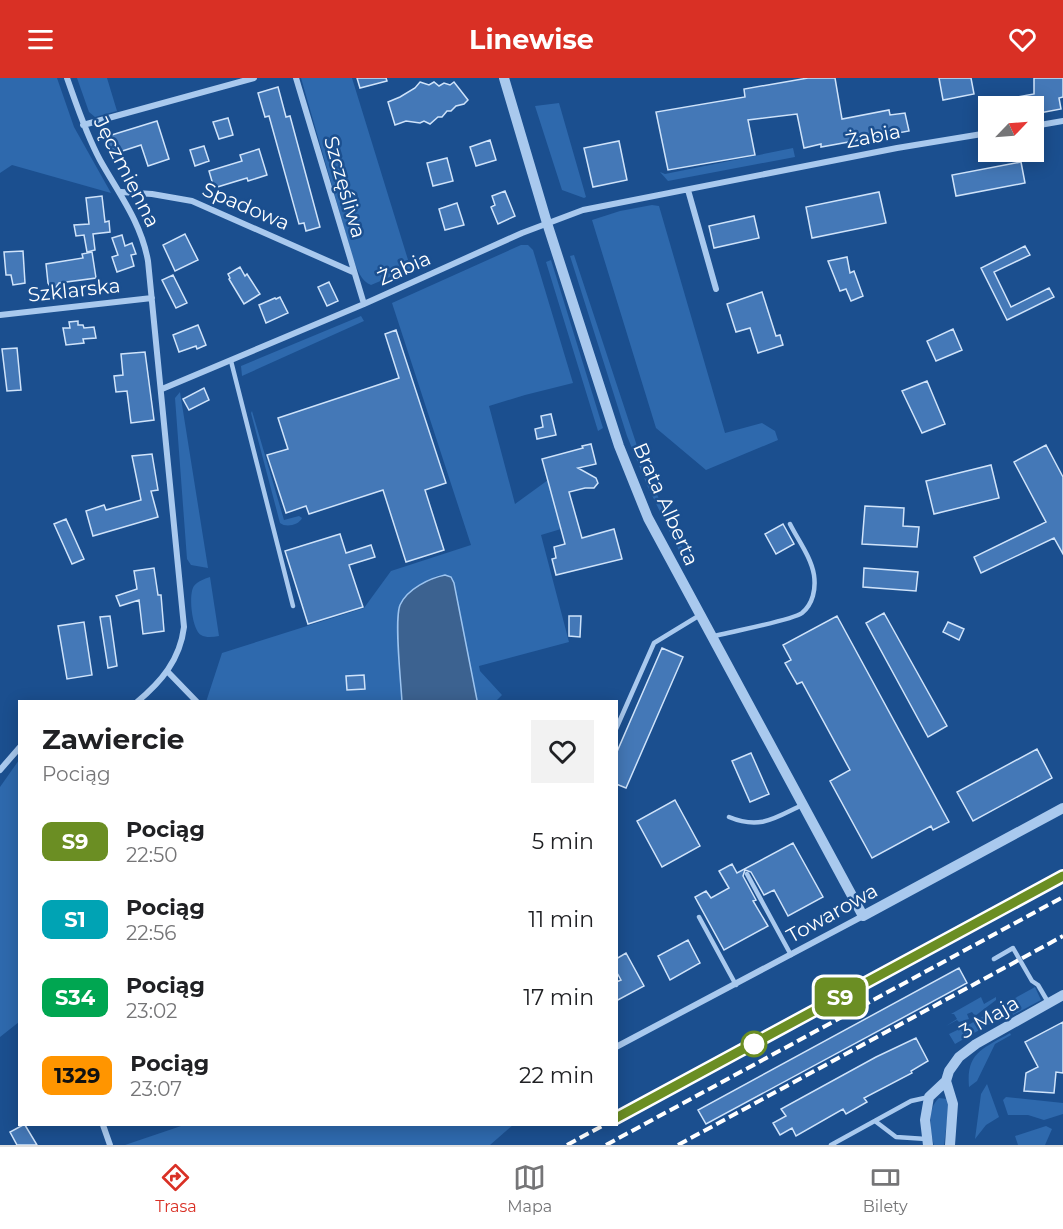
<!DOCTYPE html>
<html lang="pl">
<meta charset="utf-8">
<style>
:root{--surface:#fff;--page:#f2f2f2;--text:#202124;--muted:#757577;--line:#e0e0e0;--accent:#d93025}
body{margin:0;font-family:Montserrat,sans-serif;background:var(--page);color:var(--text);height:100vh;display:flex;flex-direction:column;font-size:22px;white-space:nowrap}
*{box-sizing:border-box;margin:0}
p{font-size:20px;color:var(--muted)}
.icon{flex:none;width:33px;height:33px;fill:none;stroke:currentColor;stroke-width:2;stroke-linecap:round;stroke-linejoin:round}
.map{position:relative;flex:1;overflow:hidden}
.drawer{position:absolute;left:18px;top:622px;width:600px;height:426px;display:flex;flex-direction:column;background:var(--surface);border-radius:0px;box-shadow:0 3px 15px #0003}
.drawer>*{flex:none}
.badge{padding:0 12px;border-radius:9px;font-size:21px;line-height:39px}
.needle{width:39px;rotate:65deg}
.controls{position:absolute;left:978px;top:18px;display:grid;gap:12px}
.controls a{display:grid;place-items:center;width:66px;height:66px;border-radius:0px;background:var(--surface);box-shadow:0 3px 15px #0003;font-size:30px}
.map>.badge{position:absolute;translate:-50% -50%;box-shadow:0 0 0 3px #fff}
.round{display:grid;place-items:center;flex:none;width:63px;height:63px;border-radius:0px;background:var(--page)}
.headline{display:flex;align-items:center;justify-content:space-between;height:102px;padding:0 24px}
h1{font-size:28px;font-weight:700;line-height:45px}
ul{padding:0;list-style:none}
li{display:flex;align-items:center;gap:18px;height:78px;padding:0 24px}
li div{flex:1}
li b{display:block;font-size:22px}
li em{font-style:normal}
li .badge{min-width:66px;font-weight:700;text-align:center}
header{display:flex;justify-content:space-between;align-items:center;height:78px;padding:0 24px;background:var(--accent);color:#fff;font-size:27px;font-weight:700}
.menu{display:flex;justify-content:space-around;align-items:center;height:84px;border-top:2px solid var(--line);background:var(--surface);font-size:16px;color:var(--muted)}
.menu a{display:grid;justify-items:center;gap:3px}
.menu .selected{color:var(--accent)}
.map>svg:first-child{display:block}
.green{fill:#2e69ad}
.water{fill:#3c6290;stroke:#9cc4f0;stroke-width:1.5}
.building{fill:#4478b7;stroke:#cfe3fa;stroke-width:1.5}
.lines{fill:none;stroke-linecap:round;stroke-linejoin:round}
.service{stroke:#a9c9ee;stroke-width:4.5}
.minor{stroke:#a9c9ee;stroke-width:6}
.tertiary{stroke:#a9c9ee;stroke-width:10}
.rail{stroke:#fff;stroke-width:4;stroke-dasharray:10 4.5;stroke-linecap:butt}
.line-casing{stroke:#fff;stroke-width:14}
.line{stroke:#6b8e23;stroke-width:9}
.stop-dot{fill:#fff;stroke:#6b8e23;stroke-width:3}
.labels{text-anchor:middle;stroke-width:5;stroke-linejoin:round;paint-order:stroke}
.street-label{font-size:20px;fill:#fff;stroke:#1b4f8f}
</style>
<header><svg class="icon" aria-label="menu" viewBox="0 0 24 24"><path d="M4 6h16M4 12h16M4 18h16"/></svg>Linewise<svg class="icon" aria-label="heart" viewBox="0 0 24 24"><path d="M12 20l-8-8c-3-5 5-10 8-4 3-6 11-1 8 4z"/></svg></header>
<div class="map">
<svg width="1063" height="1067" viewBox="0 0 1063 1067">
<rect width="100%" height="100%" fill="#1b4f8f"/>
<!-- green -->
<path class="green" d="M0,0H57L74,49L111,115L12,87L0,95Z
M77,0H107L117,33L95,39L89,34Z
M301,0H352L409,185L417,181L411,190L371,207C361,203 357,191 353,181Z
M559,25L586,119L584,120L562,112L535,28Z
M793,70L795,79L668,103L660,94L665,96Z
M652,127L659,128L725,355L762,345L775,353L778,362L706,392L656,350L592,142L620,133Z
M521,167H528L533,172L573,305L525,317L489,328L515,426L548,402L561,451L541,457L569,564L479,588L480,593L502,617L495,624H476V614L451,499C441,495 433,499 425,504C416,510 405,517 400,526C394,540 401,605 402,624H206L222,575L364,530L391,493L471,467L392,225Z
M574,177L639,374L670,447L692,487L687,489L647,407L627,358L570,178Z
M551,182L603,350L598,353L546,184Z
M361,238L364,243L242,298L241,288Z
M180,314L208,490L191,487L187,481L175,320Z
M252,333L284,442L299,438L302,440C299,447 286,450 280,445L251,335Z
M210,499L219,558C213,559 206,560 201,557C192,552 188,516 194,508C198,503 204,501 210,499Z
M19,682V944L0,959V709Z
M1035,909L1041,922L1013,937L1008,924Z
M981,919L984,926L996,919V922L975,938L972,934L967,936L969,941L959,944L957,942L946,948L957,941L954,936H951Z
M998,930L1002,939L955,966L949,956L970,946Z
M1010,955L1011,957L995,966L977,1003L969,1009C966,974 983,971 1010,955Z
M987,1006L999,1039L986,1047L975,1061L981,1016Z
M1006,1019L1063,1025V1036L1044,1042L1028,1037H1008L1003,1022Z
M939,1020L947,1021L949,1027L944,1067H934C930,1053 927,1030 939,1020Z
M184,1047H513L490,1067H125Z
M1046,1048L1052,1051L1045,1067H1018L1015,1058Z"/>
<!-- water -->
<path class="water" d="M445,497L451,499L454,505L477,622L476,624H402C401,604 394,542 400,527C407,511 430,500 445,497Z"/>
<!-- building -->
<path class="building" d="M357,0H386L387,3L360,10Z
M808,0H835L842,41L889,32L890,37L905,35L909,53L821,69V66L804,70L797,36L748,42L755,77L668,92L656,34L745,19L744,11Z
M939,0H971L974,16L943,22Z
M1034,0H1063V19L1059,20L1061,31L1034,36V28H992L991,24L1034,16Z
M420,4L429,7L434,4L439,8L444,5L450,7L454,4L468,22L464,26L456,28L451,33H447L442,39H438L430,46L424,43L420,45L406,43L395,47L388,24L400,19L415,10Z
M278,9L286,39L290,38L320,149L306,153L304,145L299,146L269,38L265,39L258,15Z
M228,40L233,57L219,61L213,44Z
M157,43L169,81L148,88L141,67L110,77L105,59Z
M490,62L496,82L476,88L470,69Z
M619,63L627,102L593,109L584,70Z
M204,68L209,83L195,88L190,72Z
M259,71L267,97L248,103L247,100L214,110L209,93L242,83L240,77Z
M447,80L453,103L433,108L427,85Z
M1021,84L1025,105L956,118L952,97Z
M505,113L515,138L498,146L491,129L495,127L492,118Z
M879,114L886,145L812,160L806,129Z
M102,118L105,144L109,143L110,154L93,156L95,172L87,174L84,157L76,158L74,147L89,146L86,120Z
M457,125L464,147L445,152L439,131Z
M754,138L759,160L714,170L709,148Z
M185,156L198,182L175,193L163,167Z
M122,157L125,168L132,165L136,176L131,177L134,188L117,194L112,179L118,177L112,160Z
M1025,168L1030,177L994,194L1011,229L1049,210L1054,219L1007,242L981,190Z
M23,173L25,205L13,207L11,197H6L4,174Z
M92,174L96,200L59,205L56,209L51,210L48,205L46,186L83,180L82,176Z
M847,179L850,195L854,193L863,218L851,223L846,211L840,213L828,183Z
M240,189L245,198L247,196L260,216L244,226L229,201L230,200L228,196Z
M173,197L187,225L176,230L162,202Z
M329,204L338,223L327,228L318,209Z
M762,214L776,258L780,257L783,267L758,275L750,250L736,254L727,226Z
M280,219L288,235L266,245L259,227L275,220L276,221Z
M78,243V247H83L84,250L94,249L96,260L83,261L84,265L66,267L63,250H70L69,244Z
M198,247L206,267L197,271L196,268L179,274L173,257Z
M953,251L962,272L936,283L927,263Z
M396,252L446,405L425,412L444,472L406,484L383,412L309,436L306,428L286,435L267,377L288,371L278,340L399,300L385,256Z
M17,270L21,312L7,313L2,271Z
M145,274L154,342L131,345L127,313L116,314L114,298L123,297L121,276Z
M927,303L945,346L922,355L902,313Z
M204,310L209,322L189,332L183,321Z
M551,336L556,357L537,361L535,351L543,349L541,338Z
M591,366L596,386L578,390L596,400L598,405L594,410H585L569,414L582,460L614,451L622,481L556,497L552,481L556,480L554,469L565,466L542,381L583,370L582,368Z
M1046,367L1063,399V476L1054,460L981,495L974,479L1046,444L1014,384Z
M152,376L158,412L151,413L158,439L93,458L86,433L104,427L106,432L141,422L132,378Z
M991,387L999,420L934,436L926,403Z
M865,428L904,430L903,448L919,449L917,469L862,466Z
M66,441L84,481L72,486L54,446Z
M783,446L794,466L776,476L765,456Z
M340,456L346,475L371,467L375,479L349,487L363,529L308,546L285,473Z
M154,490L158,517H161L164,553L143,556L139,522L120,528L116,518L137,511L134,493Z
M864,490L918,494L916,513L863,509Z
M884,535L947,648L928,659L866,545Z
M110,538L117,588L108,590L100,539Z
M569,538H581L580,559L569,558Z
M837,538L949,744L933,752L931,748L872,780L830,703L850,692L802,604L797,606L785,585L791,582L783,567Z
M84,544L92,597L67,601L58,548Z
M948,544L964,551L959,562L943,554Z
M662,570L683,579L626,710L616,706V676Z
M364,597L365,611L347,612L346,598Z
M1037,671L1052,700L973,743L957,714Z
M751,675L769,716L750,724L732,683Z
M675,722L700,768L662,789L637,743Z
M793,765L823,819L788,838L774,812L764,817L751,794L745,792L743,798L756,822L753,823L768,848L724,872L695,819L706,813L711,820L729,810L719,793L732,786L737,795Z
M688,862L700,885L670,902L658,878Z
M626,875L644,908L616,923V904L621,902L616,893V881Z
M959,890L967,905L706,1046L698,1032Z
M1063,944V995L1056,994L1054,1015L1024,1013L1026,995L1038,989L1025,964Z
M916,960L928,983L911,993L912,995L864,1020L867,1024L846,1036L843,1031L796,1058L792,1050L780,1057L773,1045L786,1038L781,1031L876,979Z
M23,1047H25L37,1067H17L10,1054Z"/>
<g class="lines">
<!-- service -->
<path class="service" d="M231,283L293,528
M711,559C728,554 791,543 802,535C813,526 816,511 814,497C811,479 798,462 790,446
M616,651L654,565L700,537
M729,739C760,752 775,740 802,727
M747,796L791,877
M699,839L736,907
M994,881L1013,870L1032,903L1038,907L1048,924
M875,1043L896,1059L926,1061
M831,1067L911,1023L929,1019"/>
<!-- minor -->
<path class="minor" d="M67,0C77,28 86,56 100,82C119,116 141,144 148,183L184,549C180,582 161,604 137,624
M296,0L364,226
M83,47L254,0
M1034,48L1063,43
M688,112L716,211
M121,114L152,116L192,123L353,194
M0,237L152,220
M162,311L364,226L522,155L583,132L897,70L988,55
M168,594L197,624
M0,692L20,669
M616,969L863,838
M103,1047L110,1067"/>
<!-- tertiary -->
<path class="tertiary" d="M504,0L547,145L619,368L648,440L863,838L1063,730
M946,1003L953,1026L950,1067
M928,1067L925,1042L929,1019L946,1003L949,993L959,979L976,966L1063,917"/>
<!-- rail -->
<path class="rail" d="M616,1040L1063,798
M567,1067L604,1047
M606,1067L1063,819
M678,1067L1063,858"/>
</g>
<g class="lines">
<!-- line casing -->
<g class="line-casing">
<path id="line" d="M616,1040L1063,798"/>
</g>
<!-- line -->
<use href="#line" class="line"/>
</g>
<!-- markers -->
<circle class="stop-dot" cx="754" cy="966" r="12"/>
<g class="labels">
<!-- street labels -->
<g class="street-label">
<text transform="translate(873 58) rotate(-11)" y="7">Żabia</text>
<text transform="translate(127 94) rotate(63)" y="7">Jęczmienna</text>
<text transform="translate(345 109) rotate(74)" y="7">Szczęśliwa</text>
<text transform="translate(246 128) rotate(23)" y="7">Spadowa</text>
<text transform="translate(404 190) rotate(-24)" y="7">Żabia</text>
<text transform="translate(74 212) rotate(-6)" y="7">Szklarska</text>
<text transform="translate(666 426) rotate(66)" y="7">Brata Alberta</text>
<text transform="translate(832 835) rotate(-29)" y="7">Towarowa</text>
<text transform="translate(989 939) rotate(-30)" y="7">3 Maja</text>
</g>
</g>
</svg>
<div class="controls">
<a><svg class="needle" viewBox="-14 -14 28 28"><path d="M0-13l5 13h-10z" fill="#e53935"/><path d="M0 13l5-13h-10z" fill="#757577"/></svg></a>
</div>
<b class="badge" style="left:840px;top:919px;background:#6b8e23;color:#fff">S9</b>
<section class="drawer">
<div class="headline"><div><h1>Zawiercie</h1><p>Pociąg</p></div><a class="round"><svg class="icon" aria-label="heart" viewBox="0 0 24 24"><path d="M12 20l-8-8c-3-5 5-10 8-4 3-6 11-1 8 4z"/></svg></a></div>
<ul>
<li><span class="badge" style="background:#6b8e23;color:#fff">S9</span><div><b>Pociąg</b><p>22:50</p></div><em>5 min</em></li>
<li><span class="badge" style="background:#00a3b4;color:#fff">S1</span><div><b>Pociąg</b><p>22:56</p></div><em>11 min</em></li>
<li><span class="badge" style="background:#00a651;color:#fff">S34</span><div><b>Pociąg</b><p>23:02</p></div><em>17 min</em></li>
<li><span class="badge" style="background:#ff9500;color:#111">1329</span><div><b>Pociąg</b><p>23:07</p></div><em>22 min</em></li>
</ul>
</section>
</div>
<nav class="menu">
<a class="selected"><svg class="icon" aria-label="directions" viewBox="0 0 24 24"><path d="M12 3l9 9-9 9-9-9zM9 14v-3h6M13 9l2 2-2 2"/></svg>Trasa</a>
<a><svg class="icon" aria-label="map" viewBox="0 0 24 24"><path d="M3 6l6-2 6 2 6-2v14l-6 2-6-2-6 2zM9 4v14M15 6v14"/></svg>Mapa</a>
<a><svg class="icon" aria-label="tickets" viewBox="0 0 24 24"><path d="M3 7h18v10H3zM15 7v10"/></svg>Bilety</a>
</nav>
